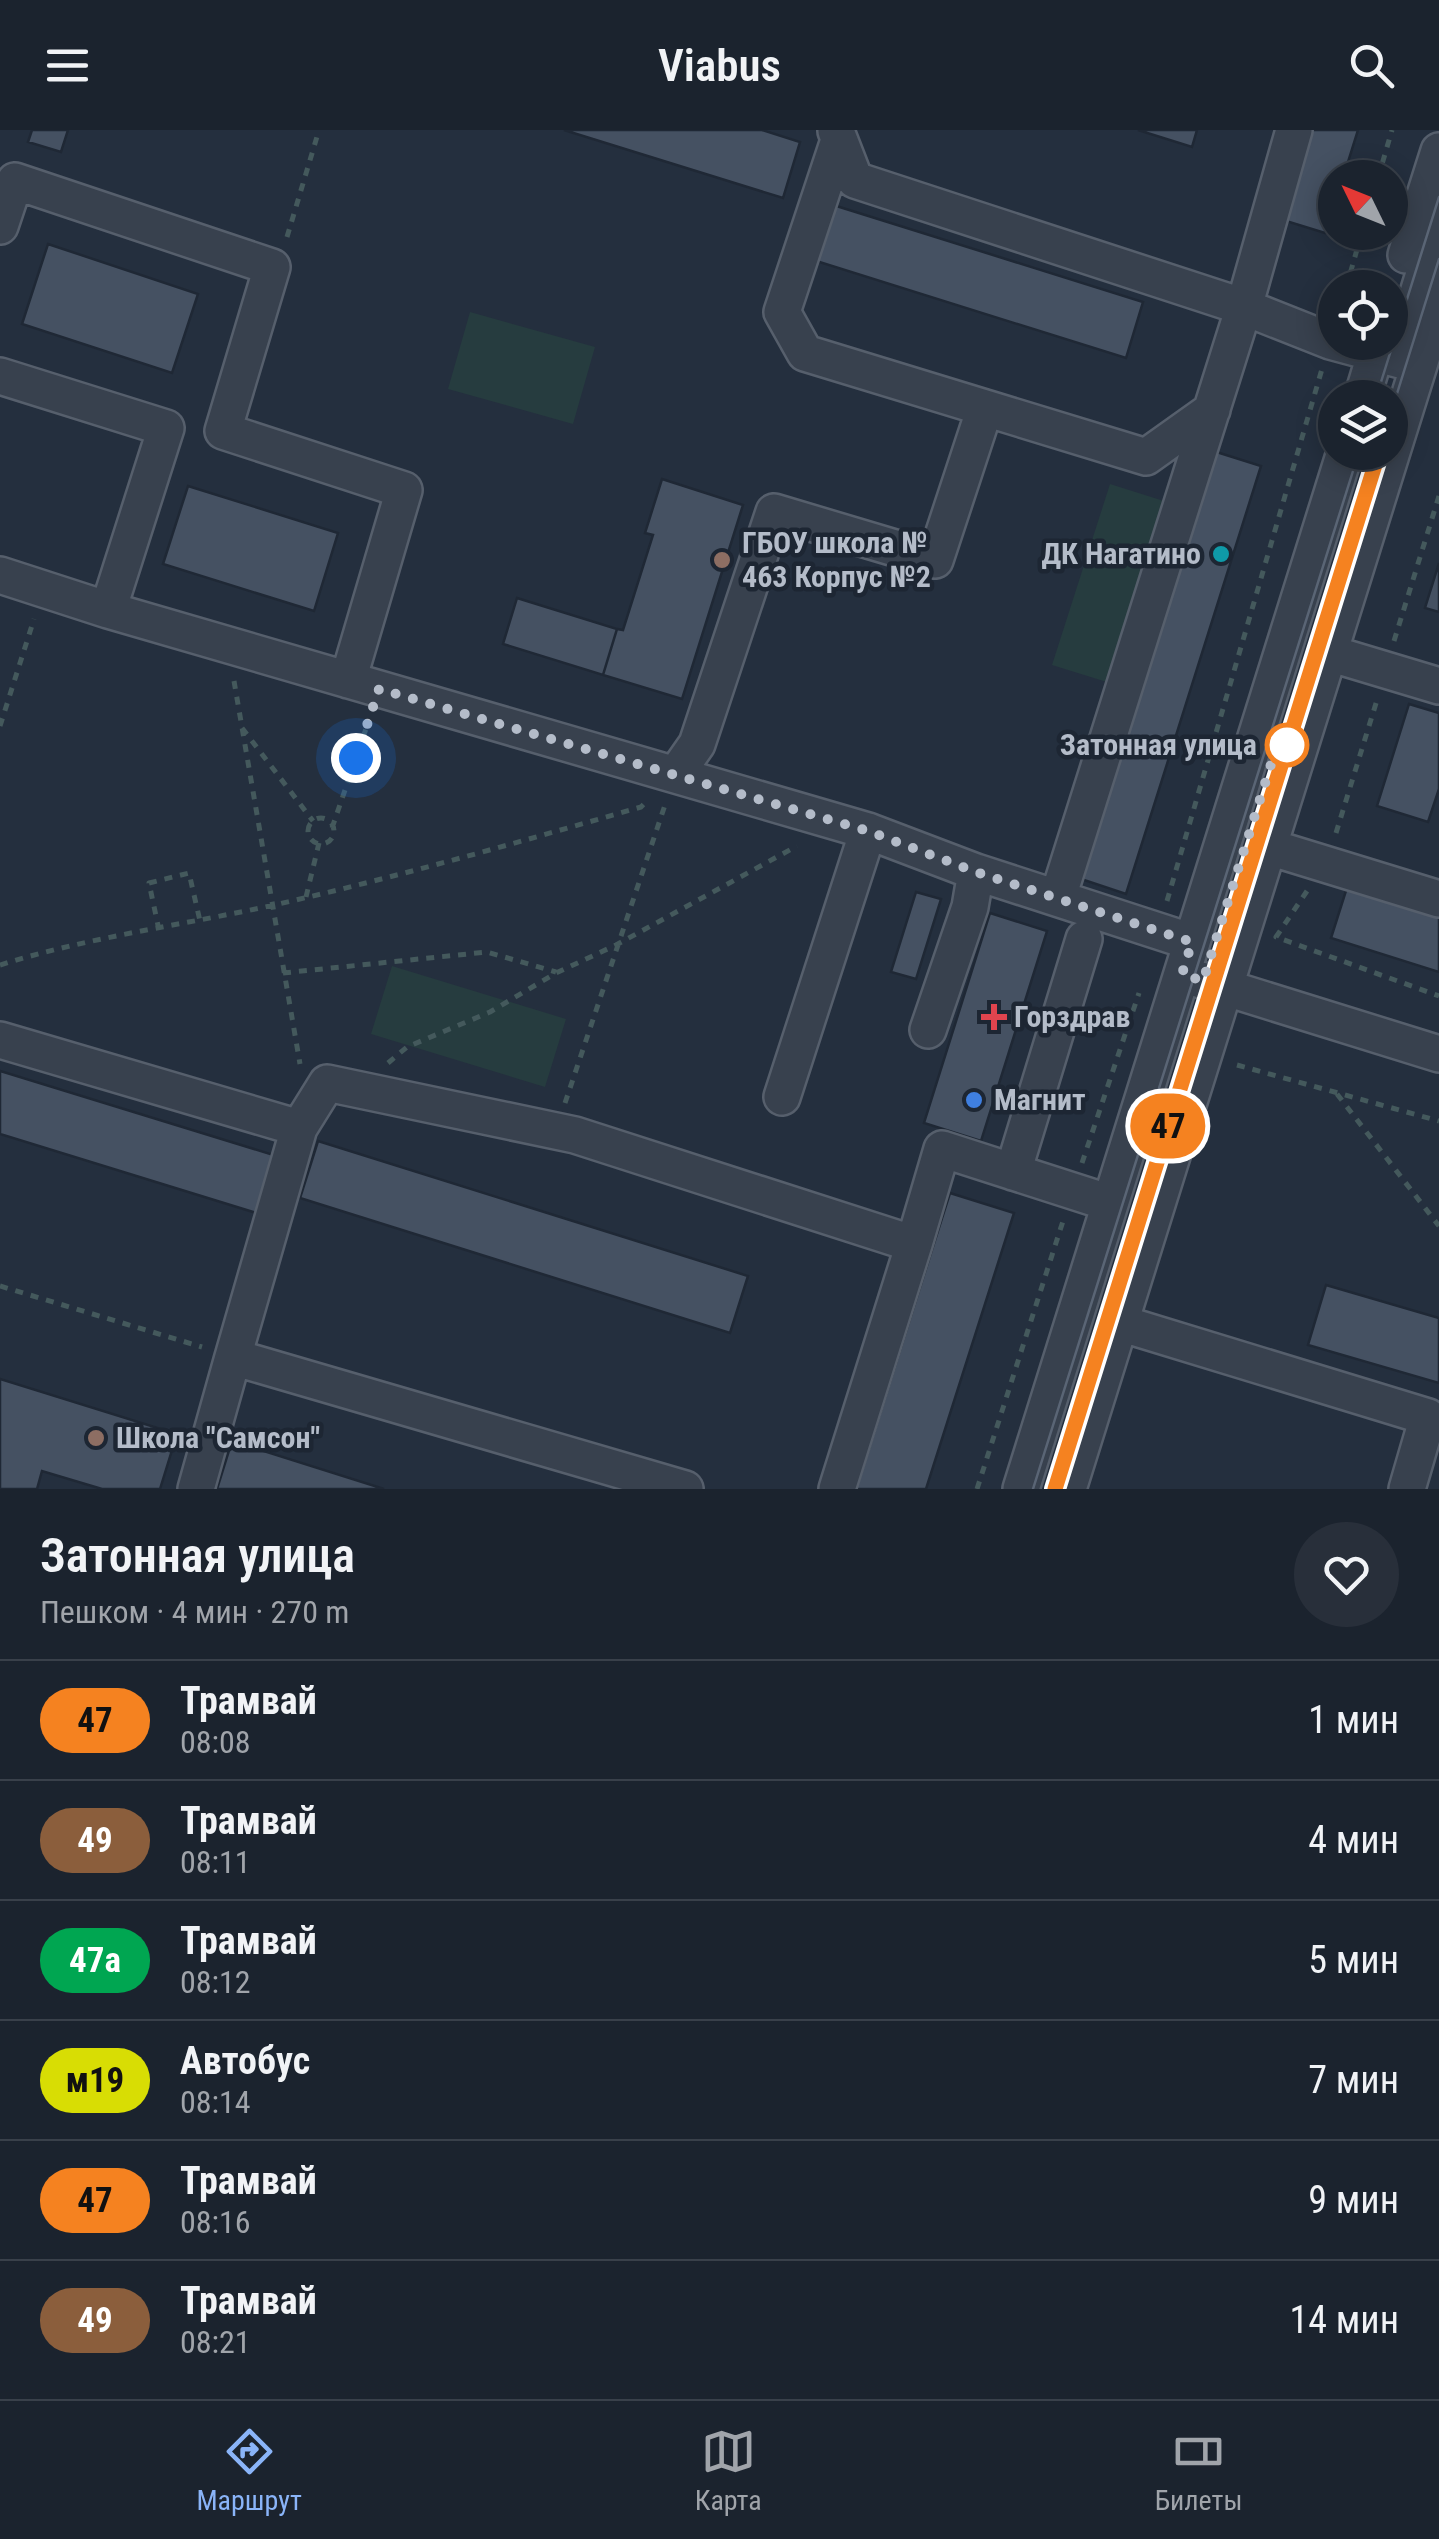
<!DOCTYPE html>
<html lang="ru">
<meta charset="utf-8">
<style>
:root{--surface:#1b232e;--page:#282f3a;--text:#f1f3f6;--muted:#a0a4aa;--line:#39404a;--accent:#8ab4f8}
body{margin:0;font-family:"Roboto Condensed",sans-serif;background:var(--page);color:var(--text);height:100vh;display:flex;flex-direction:column;font-size:38px;white-space:nowrap}
*{box-sizing:border-box;margin:0}
p{font-size:32px;color:var(--muted)}
.icon{flex:none;width:55px;height:55px;fill:none;stroke:currentColor;stroke-width:2;stroke-linecap:round;stroke-linejoin:round}
.map{position:relative;height:1359px;overflow:hidden}
.details{display:flex;flex-direction:column;background:var(--surface);flex:1}
.details>*{flex:none}
.badge{padding:0 20px;border-radius:32px;font-size:35px;line-height:65px}
.needle{width:65px;rotate:313deg}
.fabs{position:absolute;left:1318px;top:30px;display:grid;gap:20px}
.fabs a{display:grid;place-items:center;width:90px;height:90px;border-radius:50%;background:var(--surface);box-shadow:0 5px 25px #0003,0 0 0 2px var(--line);font-size:50px}
.you{position:absolute;width:50px;height:50px;margin:-25px;border:8px solid #fff;border-radius:50%;background:#1a73e8;box-shadow:0 0 0 15px #1a73e833}
.map>.badge{position:absolute;translate:-50% -50%;box-shadow:0 0 0 5px #fff}
.round{display:grid;place-items:center;flex:none;width:105px;height:105px;border-radius:52px;background:var(--page)}
.overview{display:flex;align-items:center;justify-content:space-between;height:170px;padding:0 40px}
h1{font-size:48px;font-weight:600;line-height:75px}
ul{padding:0;list-style:none}
li{display:flex;align-items:center;gap:30px;height:120px;padding:0 40px;border-top:2px solid var(--line)}
li div{flex:1}
li b{display:block;font-size:38px}
li em{font-style:normal}
li .badge{min-width:110px;font-weight:700;text-align:center}
header{display:flex;justify-content:space-between;align-items:center;height:130px;padding:0 40px;background:var(--surface);font-size:45px;font-weight:600}
.dock{display:flex;justify-content:space-around;align-items:center;height:140px;border-top:2px solid var(--line);background:var(--surface);font-size:28px;color:var(--muted)}
.dock a{display:grid;justify-items:center;gap:5px}
.dock .current{color:var(--accent)}
.map>svg:first-child{display:block}
.green{fill:#263c3f}
.building{fill:#455162;stroke:#1f2835;stroke-width:2.5}
.lines{fill:none;stroke-linecap:round;stroke-linejoin:round}
.minor-casing{stroke:#565f6c;stroke-width:40}
.path{stroke:#44595c;stroke-width:5;stroke-dasharray:8 8;stroke-linecap:butt}
.minor{stroke:#38414e;stroke-width:35}
.tram{stroke:#5a6575;stroke-width:2.5}
.line-casing{stroke:#fff;stroke-width:22}
.line{stroke:#f58220;stroke-width:15}
.walk{stroke:#b4bcc9;stroke-width:10;stroke-dasharray:0 18}
.culture-dot{fill:#0f9aa8;stroke:#1d2633;stroke-width:4}
.education-dot{fill:#8d6e63;stroke:#1d2633;stroke-width:4}
.stop-dot{fill:#fff;stroke:#f58220;stroke-width:5}
.health-dot{fill:#e0444e;stroke:#1d2633;stroke-width:4}
.shop-dot{fill:#3f7fe0;stroke:#1d2633;stroke-width:4}
.labels{text-anchor:middle;stroke-width:9;stroke-linejoin:round;paint-order:stroke}
.poi-label{font-size:30px;font-weight:bold;fill:#b4bcc9;stroke:#1d2633;text-anchor:start}
.stop-label{font-size:30px;font-weight:bold;fill:#b4bcc9;stroke:#1d2633;text-anchor:end}
</style>
<header><svg class="icon" aria-label="menu" viewBox="0 0 24 24"><path d="M4 6h16M4 12h16M4 18h16"/></svg>Viabus<svg class="icon" aria-label="search" viewBox="0 0 24 24"><circle cx="10" cy="10" r="6"/><path d="M15 15l6 6"/></svg></header>
<div class="map">
<svg width="1439" height="1359" viewBox="0 0 1439 1359">
<rect width="100%" height="100%" fill="#242f3e"/>
<!-- green -->
<path class="green" d="M470,182L595,217L573,294L448,259Z
M1110,354L1167,372L1110,553L1052,535Z
M392,836L566,889L545,957L371,904Z"/>
<!-- building -->
<path class="building" d="M32,0H68L61,22L28,12Z
M564,0H762L800,12L783,68Z
M1138,0H1197L1192,17Z
M1301,0H1358L1343,48H1335V72L1325,103L1273,87Z
M830,74L1143,172L1126,228L813,130Z
M48,114L198,164L172,243L22,194Z
M1207,319L1261,336L1126,764L1072,746Z
M662,349L743,375L682,569L603,545L617,499L623,500L653,405L645,403Z
M188,356L338,403L314,481L163,434Z
M1439,433V482L1425,478Z
M517,468L617,499L603,545L503,514Z
M1409,574L1439,583V659L1428,692L1377,676Z
M1350,748L1439,776V842L1331,808Z
M916,762L941,769L916,849L891,842Z
M990,783L1047,801L981,1011L924,993Z
M0,941L280,1027L263,1085L0,1004Z
M318,1011L748,1146L730,1203L300,1068Z
M950,1063L1014,1083L926,1359H856Z
M1326,1155L1439,1188V1253L1308,1215Z
M0,1249L177,1304L160,1359H102L42,1341L37,1359H0Z
M232,1311L384,1359H217Z"/>
<g class="lines">
<!-- minor casing -->
<g class="minor-casing">
<path id="minor" d="M836,1L855,50L1244,177L1330,211L1419,235
M839,10L782,182L805,223L1146,327L1212,280
M0,96L15,51L272,137L223,301L404,360L348,550
M1406,125L1439,21
M1407,199L1439,95
M0,246L166,298L108,480
M1362,268L1379,212
M0,445L108,480L868,701L976,742L1192,812
M1329,523L1439,556
M676,644L697,614L774,382L935,430L985,278
M1269,717L1439,769
M1058,767L1244,177L1294,0
M1201,850L1439,924
M928,900L970,777L976,742
M0,910L299,998L327,953L575,1005L914,1114L942,1019L1110,1073
M782,967L868,701
M1013,1042L1084,809
M1120,1193L1428,1287L1407,1359
M233,1227L299,998
M196,1359L233,1227L685,1359
M837,1359L914,1114
M1021,1359L1345,322
M1068,1359L1439,171"/>
</g>
<!-- path -->
<path class="path" d="M1378,48L1392,0
M287,107L319,0
M1346,158L1362,102
M1394,511L1439,366
M234,551L300,934
M0,596L34,489
M242,598L313,691
M308 701a13 13 0 1 1 26 0a13 13 0 1 1-26 0Z
M332,698L369,590
M1336,703L1377,570
M1307,761L1276,807L1439,866
M306,767L319,713
M1167,771L1322,239
M159,800L149,753L189,743L200,791
M0,835C89,807 183,795 274,775C398,747 519,712 641,677L648,670
M283,843L487,822L556,842
M388,933L407,917L490,882L556,843L616,815L797,716
M1237,935L1439,991
M1337,964L1439,1096
M565,973L665,675
M1082,1033L1139,863
M0,1156L202,1217
M977,1359L1063,1091"/>
<!-- minor -->
<use href="#minor" class="minor"/>
<!-- tram -->
<path class="tram" d="M1376,268L1439,67
M1390,286L1439,129
M1033,1359L1359,322
M1055,1359L1379,322"/>
</g>
<g class="lines">
<!-- line casing -->
<g class="line-casing">
<path id="line" d="M1055,1359L1379,322"/>
</g>
<!-- line -->
<use href="#line" class="line"/>
<!-- walk -->
<path class="walk" d="M356,628L379,559L868,701L976,742L1192,812L1182,844L1203,851L1278,612L1287,615"/>
</g>
<!-- markers -->
<circle class="culture-dot" cx="1221" cy="424" r="10"/>
<g class="education-dot">
<circle cx="722" cy="430" r="10"/>
<circle cx="96" cy="1308" r="10"/>
</g>
<circle class="stop-dot" cx="1287" cy="615" r="20"/>
<path class="health-dot" d="M989 872h10v10h10v10h-10v10h-10v-10h-10v-10h10z"/>
<circle class="shop-dot" cx="974" cy="970" r="10"/>
<g class="labels">
<!-- poi labels -->
<g class="poi-label">
<text x="742" y="423">ГБОУ школа №<tspan x="742" dy="34">463 Корпус №2</tspan></text>
<text x="1201" y="434" text-anchor="end">ДК Нагатино</text>
<text x="1014" y="897">Горздрав</text>
<text x="994" y="980">Магнит</text>
<text x="116" y="1318">Школа "Самсон"</text>
</g>
<!-- stop labels -->
<g class="stop-label">
<text x="1257" y="625">Затонная улица</text>
</g>
</g>
</svg>
<div class="fabs">
<a><svg class="needle" viewBox="-14 -14 28 28"><path d="M0-13l5 13h-10z" fill="#e53935"/><path d="M0 13l5-13h-10z" fill="#a0a4aa"/></svg></a>
<a><svg class="icon" aria-label="locate" viewBox="0 0 24 24"><circle cx="12" cy="12" r="6"/><path d="M12 2v4M12 18v4M2 12h4M18 12h4"/></svg></a>
<a><svg class="icon" aria-label="layers" viewBox="0 0 24 24"><path d="M12 4l9 5-9 5-9-5zM3 14l9 5 9-5"/></svg></a>
</div>
<div class="you" style="left:356px;top:628px"></div>
<b class="badge" style="left:1168px;top:996px;background:#f58220;color:#111">47</b>
</div>
<section class="details">
<div class="overview"><div><h1>Затонная улица</h1><p>Пешком · 4 мин · 270 m</p></div><a class="round"><svg class="icon" aria-label="heart" viewBox="0 0 24 24"><path d="M12 20l-8-8c-3-5 5-10 8-4 3-6 11-1 8 4z"/></svg></a></div>
<ul>
<li><span class="badge" style="background:#f58220;color:#111">47</span><div><b>Трамвай</b><p>08:08</p></div><em>1 мин</em></li>
<li><span class="badge" style="background:#8b5e3c;color:#fff">49</span><div><b>Трамвай</b><p>08:11</p></div><em>4 мин</em></li>
<li><span class="badge" style="background:#00a651;color:#fff">47а</span><div><b>Трамвай</b><p>08:12</p></div><em>5 мин</em></li>
<li><span class="badge" style="background:#d8dd04;color:#111">м19</span><div><b>Автобус</b><p>08:14</p></div><em>7 мин</em></li>
<li><span class="badge" style="background:#f58220;color:#111">47</span><div><b>Трамвай</b><p>08:16</p></div><em>9 мин</em></li>
<li><span class="badge" style="background:#8b5e3c;color:#fff">49</span><div><b>Трамвай</b><p>08:21</p></div><em>14 мин</em></li>
</ul>
</section>
<nav class="dock">
<a class="current"><svg class="icon" aria-label="directions" viewBox="0 0 24 24"><path d="M12 3l9 9-9 9-9-9zM9 14v-3h6M13 9l2 2-2 2"/></svg>Маршрут</a>
<a><svg class="icon" aria-label="map" viewBox="0 0 24 24"><path d="M3 6l6-2 6 2 6-2v14l-6 2-6-2-6 2zM9 4v14M15 6v14"/></svg>Карта</a>
<a><svg class="icon" aria-label="tickets" viewBox="0 0 24 24"><path d="M3 7h18v10H3zM15 7v10"/></svg>Билеты</a>
</nav>
